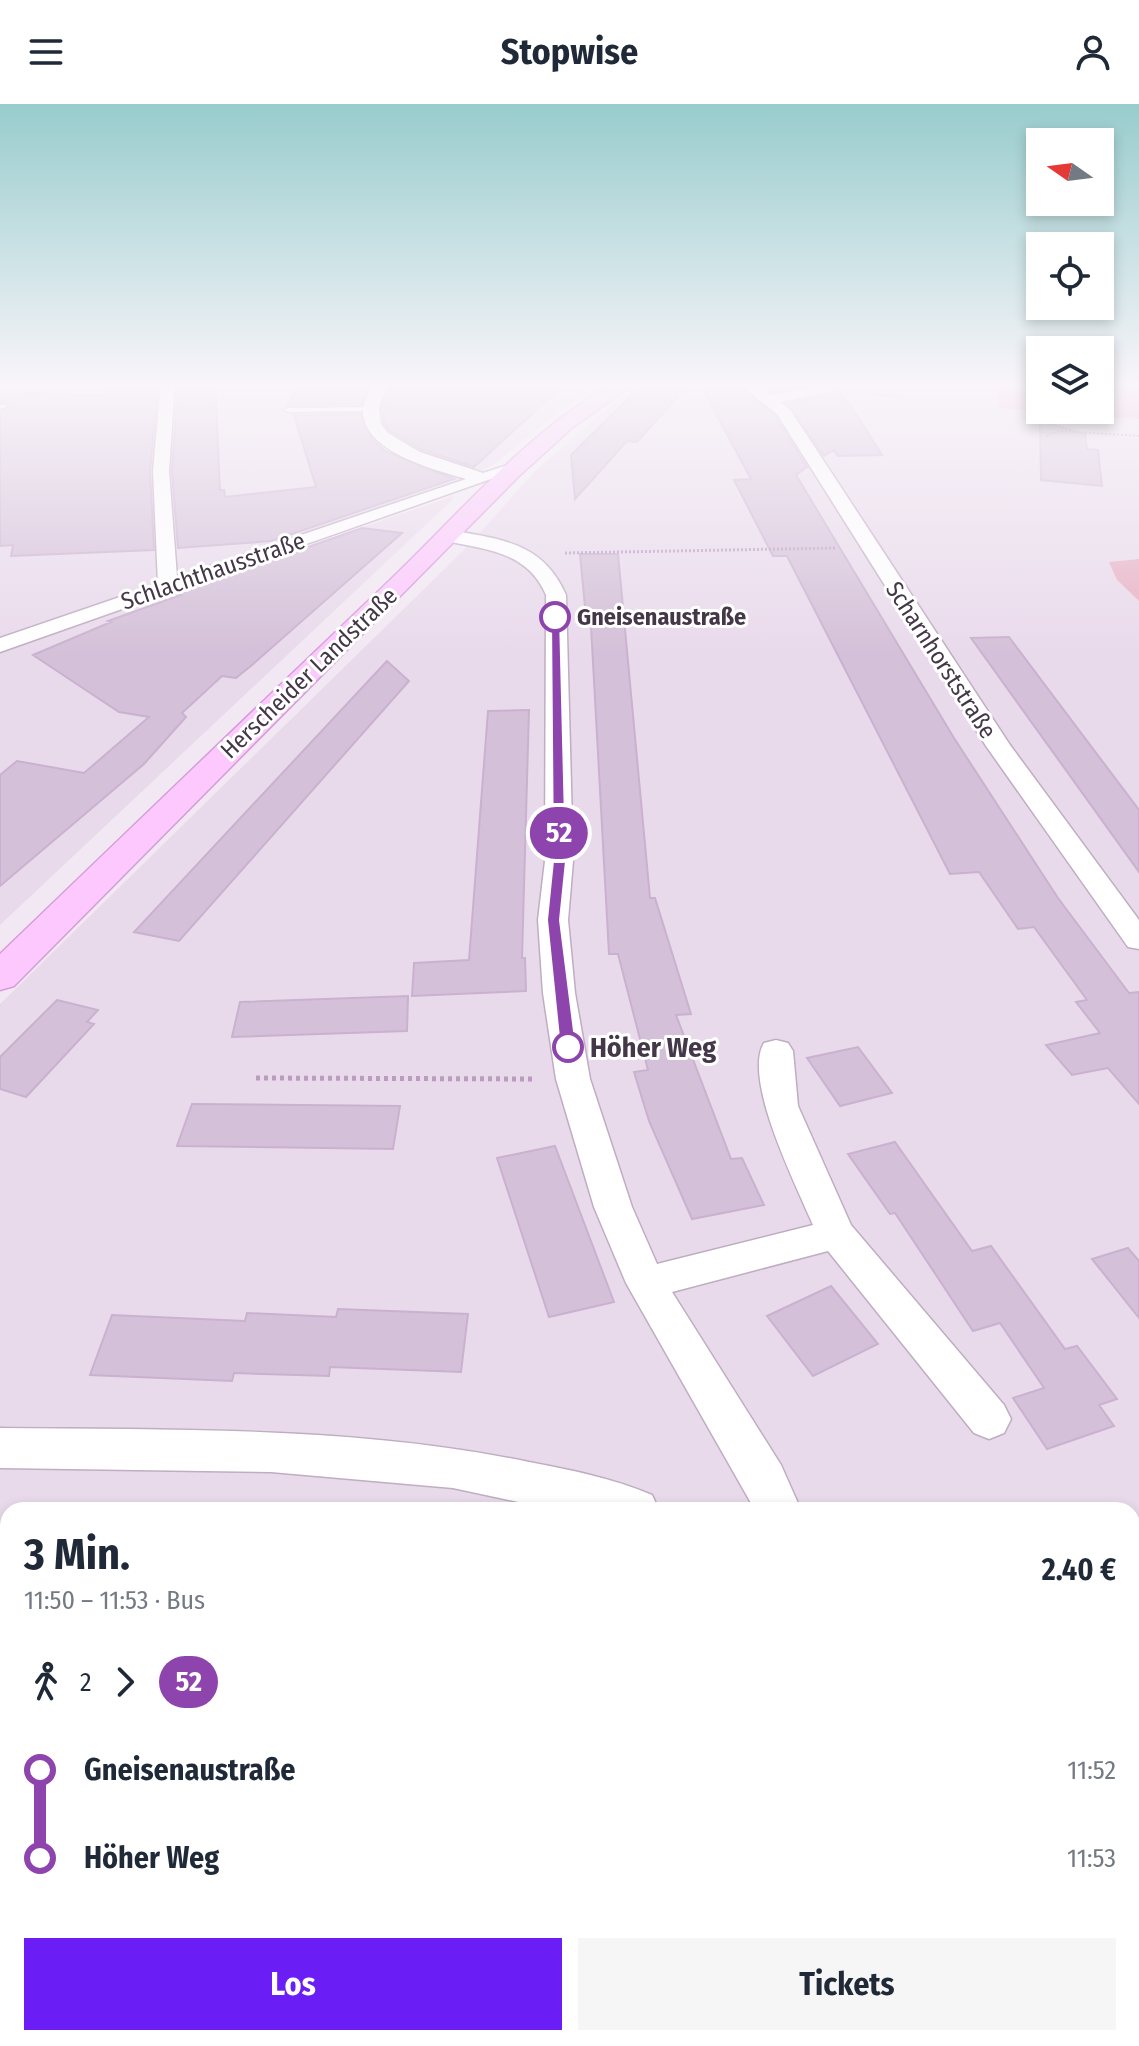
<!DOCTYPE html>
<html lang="de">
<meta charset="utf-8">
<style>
:root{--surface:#fff;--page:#f6f6f7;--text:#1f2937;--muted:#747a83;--accent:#6b1df5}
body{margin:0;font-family:"Fira Sans Condensed",sans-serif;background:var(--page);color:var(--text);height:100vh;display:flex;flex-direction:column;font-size:30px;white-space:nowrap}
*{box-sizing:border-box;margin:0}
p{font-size:26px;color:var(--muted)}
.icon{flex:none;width:44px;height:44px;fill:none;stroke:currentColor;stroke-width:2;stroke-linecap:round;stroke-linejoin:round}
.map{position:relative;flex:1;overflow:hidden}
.side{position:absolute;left:0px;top:1398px;width:1140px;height:544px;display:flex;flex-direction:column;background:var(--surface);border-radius:24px 24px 0 0;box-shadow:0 4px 12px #0003}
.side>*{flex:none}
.badge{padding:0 16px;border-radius:26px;font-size:28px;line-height:52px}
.needle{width:52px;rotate:284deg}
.tools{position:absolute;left:1026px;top:24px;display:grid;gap:16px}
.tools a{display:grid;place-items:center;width:88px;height:88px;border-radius:0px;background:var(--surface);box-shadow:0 4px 12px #0003;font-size:40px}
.map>.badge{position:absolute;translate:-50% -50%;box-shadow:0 0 0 4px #fff}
.legs{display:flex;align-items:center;gap:12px;height:88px;padding:0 24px;font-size:26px}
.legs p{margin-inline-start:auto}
.overview{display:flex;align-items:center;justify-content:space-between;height:136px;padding:0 24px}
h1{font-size:44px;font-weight:700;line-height:60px}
.action{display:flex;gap:16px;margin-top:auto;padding:16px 24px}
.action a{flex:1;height:92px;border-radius:0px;background:var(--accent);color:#fff;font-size:32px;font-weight:700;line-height:92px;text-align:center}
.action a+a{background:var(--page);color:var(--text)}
ul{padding:0 24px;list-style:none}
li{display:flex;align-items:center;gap:28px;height:88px;font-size:30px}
li i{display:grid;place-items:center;width:12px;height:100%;margin:0 10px;background:currentColor}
li i::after{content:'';width:20px;height:20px;margin:-10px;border:6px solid;border-radius:50%;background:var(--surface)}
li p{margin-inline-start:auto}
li:first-child i{background:linear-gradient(#0000 50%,currentColor 0)}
li:last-child i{background:linear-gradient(currentColor 50%,#0000 0)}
header{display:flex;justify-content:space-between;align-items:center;height:104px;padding:0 24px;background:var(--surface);font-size:36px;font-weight:700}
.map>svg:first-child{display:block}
.residential{fill:#e9daeb;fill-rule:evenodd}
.green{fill:#e7b1c3}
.building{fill:#d4c0d8;stroke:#cab1cf;stroke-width:2}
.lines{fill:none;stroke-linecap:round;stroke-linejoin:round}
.lane-casing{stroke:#bfadc2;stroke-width:3}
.street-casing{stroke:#bfadc2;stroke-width:3}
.secondary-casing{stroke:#d59dd8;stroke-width:3}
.path-far2{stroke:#bb9cc0;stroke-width:2;stroke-dasharray:2 2;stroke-linecap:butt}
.path-far1{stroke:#bb9cc0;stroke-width:3;stroke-dasharray:2 2;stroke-linecap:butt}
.path{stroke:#bb9cc0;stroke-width:5;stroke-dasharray:4 4;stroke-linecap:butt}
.lane{fill:#fff;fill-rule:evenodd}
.street{fill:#fff;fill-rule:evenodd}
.secondary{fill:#fcc8fd;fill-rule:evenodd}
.line-1{fill:#8e44ad;stroke:#fff;stroke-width:2}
.stop-1-dot{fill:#fff;stroke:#8e44ad;stroke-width:4}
.labels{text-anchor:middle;stroke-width:6;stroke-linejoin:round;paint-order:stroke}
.far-street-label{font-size:24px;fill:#443747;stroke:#fff}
.far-stop-label{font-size:24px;font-weight:bold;fill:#443747;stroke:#fff;text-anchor:start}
.stop-label{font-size:28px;font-weight:bold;fill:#443747;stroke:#fff;text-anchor:start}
</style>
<header><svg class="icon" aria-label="menu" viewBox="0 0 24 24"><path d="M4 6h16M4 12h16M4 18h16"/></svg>Stopwise<svg class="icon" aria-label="person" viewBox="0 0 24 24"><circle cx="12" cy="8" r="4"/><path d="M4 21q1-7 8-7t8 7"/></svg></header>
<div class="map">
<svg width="1139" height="1942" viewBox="0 0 1139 1942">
<rect width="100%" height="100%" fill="#f2e8f3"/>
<!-- residential -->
<path class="residential" d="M0,278H604L552,313L493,361L461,377L0,535Z
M649,278H1040V306H1100V278H1139V455L1110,458L1117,476L1139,497V1942H0V900L471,439L537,365L615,298ZM8,1406H1132V1934H8Z
M454,392L450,398L0,821V547Z"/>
<!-- green -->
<path class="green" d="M999,278H1040V306H1100V278H1139V315L998,304Z
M1139,455V497L1117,476L1109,458Z"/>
<!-- building -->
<path class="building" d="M215,278L220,386H224L225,393L316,383L294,311L361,310L372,335L385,347L454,375L271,437L178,444L172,367L178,279Z
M423,278H567L474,363L421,345L390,327L384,319L382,303L390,284H423Z
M645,278H691L637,338L627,337L575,395L571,351Z
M699,278H734L775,312L807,363L796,371L954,634L1058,794L1129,889L1139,888V1000L1108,964L1072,971L1046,941L1100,929L1076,898L1087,896L1034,823L1018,825L979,768L950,770L787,452H773L734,376L751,375Z
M758,278H818L772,288Z
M158,280L150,367L154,446L11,452L13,441L0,442V308L9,304L8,300L0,298V289L105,291L107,283Z
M298,283H323L369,284L361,300L287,301Z
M836,283L851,302L882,351L838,352L834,346L824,352L787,300L830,291Z
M1040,317L1085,330L1087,345L1098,346L1102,382L1041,376Z
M362,424L402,429L252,561L236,574L222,572L182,609L186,613L144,660L0,782V671L17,657L84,669L149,613L119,608L33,551L111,518L108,517L181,491L178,489Z
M580,450H618L650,794H655L691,910L676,911L731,1055L742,1054L764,1101L692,1115L649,1017L634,968L648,966L618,850H609L591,522H596L585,503Z
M1009,533L1139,706V768L971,534Z
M387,557L409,577L179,837L134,828Z
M529,606L522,854H525L526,887L412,892L414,859L469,856L488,607Z
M408,892L407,927L232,933L240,898Z
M57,896L98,906L87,918L94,920L26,993L0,985V953Z
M858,943L892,989L840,1002L807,954Z
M192,1000L400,1002L393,1045L177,1042Z
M895,1038L972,1147L991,1142L1065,1245L1077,1242L1117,1295L1099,1301L1114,1322L1047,1345L1013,1294L1044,1284L1000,1219L973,1227L895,1109L890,1110L848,1050Z
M555,1042L614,1198L549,1213L497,1054Z
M1128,1144L1139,1157V1214L1092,1155Z
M831,1182L878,1240L813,1272L767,1212Z
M338,1205L468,1210L461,1268L330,1263L329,1272L234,1269L232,1277L90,1271L112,1211L245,1217L247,1209L336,1213Z"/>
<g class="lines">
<!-- lane casing -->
<g class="lane-casing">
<path id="lane" d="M0,301H5L6,303L0,305Z
M371,303L374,307L288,308L284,306L288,304Z"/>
</g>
<!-- street casing -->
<g class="street-casing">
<path id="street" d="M161,278H175L169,367L177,473L466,375C435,366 362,348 363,306C364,297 371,286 375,278H389L379,303L381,320L388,329L420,348L483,369L517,358L525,363L0,548V534L158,480L153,367Z
M737,278H753L771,291L819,282L821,278H835L829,288L781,298L791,307L1010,641L1139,816V845L1128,843L986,642L777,310Z
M449,426C500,435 543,438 566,491L573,757L568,816L575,889L590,975L632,1103L657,1160L813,1121C797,1083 742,975 764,939L776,936L788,939L793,947L798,1002L851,1121L1004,1301L1011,1315L1004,1329L989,1335L974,1329L828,1147L672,1188L781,1361L801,1406H755L626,1179L594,1103L556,975L543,889L538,816L545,757L546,491C527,446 484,446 442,436V428Z
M0,1324C177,1326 355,1322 529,1358C571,1366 612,1374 652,1391L659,1406H556L453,1384L271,1368L0,1364Z
M1132,1577L1139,1580V1632L1132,1629Z"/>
</g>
<!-- secondary casing -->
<g class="secondary-casing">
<path id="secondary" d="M615,278H637L573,323L519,372L14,882L0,886V850C129,726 259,601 389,477C462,407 526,329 615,278Z"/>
</g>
<!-- path-far2 -->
<path class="path-far2" d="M853,288L904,293
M21,289H67
M1046,332L1060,327L1139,332"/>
<!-- path-far1 -->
<path class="path-far1" d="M565,449L835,444"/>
<!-- path -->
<path class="path" d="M256,974L535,975"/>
<!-- lane -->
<use href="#lane" class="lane"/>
<!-- street -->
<use href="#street" class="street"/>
<!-- secondary -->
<use href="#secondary" class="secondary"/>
</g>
<!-- sky -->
<linearGradient id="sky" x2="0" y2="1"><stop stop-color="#98cccd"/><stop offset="0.51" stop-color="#f9f5fa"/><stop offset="1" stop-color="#f9f5fa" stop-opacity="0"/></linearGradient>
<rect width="1139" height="550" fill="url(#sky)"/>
<!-- line-1 -->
<path class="line-1" d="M555,510L560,513L566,757L560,816L576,943L568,949L560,943L547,816L553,757L551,513Z"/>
<!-- markers -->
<g class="stop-1-dot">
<circle cx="555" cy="513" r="14"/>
<circle cx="568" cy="943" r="14"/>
</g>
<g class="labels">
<!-- far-street labels -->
<g class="far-street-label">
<text transform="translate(213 467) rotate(-19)" y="8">Schlachthausstraße</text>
<text transform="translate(941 556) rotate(57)" y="8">Scharnhorststraße</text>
<text transform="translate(309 569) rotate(-44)" y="8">Herscheider Landstraße</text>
</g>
<!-- far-stop labels -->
<g class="far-stop-label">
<text x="577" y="521">Gneisenaustraße</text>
</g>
<!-- stop labels -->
<g class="stop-label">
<text x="590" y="953">Höher Weg</text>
</g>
</g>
</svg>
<div class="tools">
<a><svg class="needle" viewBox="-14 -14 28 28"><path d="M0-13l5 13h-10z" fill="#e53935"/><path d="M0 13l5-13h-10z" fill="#747a83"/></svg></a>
<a><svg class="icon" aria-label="locate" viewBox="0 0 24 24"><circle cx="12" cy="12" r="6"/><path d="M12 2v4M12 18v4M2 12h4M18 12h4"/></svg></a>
<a><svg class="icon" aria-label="layers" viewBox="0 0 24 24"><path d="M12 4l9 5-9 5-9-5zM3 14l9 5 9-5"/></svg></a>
</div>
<b class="badge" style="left:559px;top:729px;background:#8e44ad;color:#fff">52</b>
<section class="side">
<div class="overview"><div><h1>3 Min.</h1><p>11:50 – 11:53 · Bus</p></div><b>2.40 €</b></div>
<div class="legs"><svg class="icon" aria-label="walk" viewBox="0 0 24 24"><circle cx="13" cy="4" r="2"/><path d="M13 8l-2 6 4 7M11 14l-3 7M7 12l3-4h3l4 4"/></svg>2<svg class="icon" aria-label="forward" viewBox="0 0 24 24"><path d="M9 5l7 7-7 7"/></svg><b class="badge" style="background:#8e44ad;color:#fff">52</b></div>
<ul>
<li><i style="color:#8e44ad"></i><b>Gneisenaustraße</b><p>11:52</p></li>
<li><i style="color:#8e44ad"></i><b>Höher Weg</b><p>11:53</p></li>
</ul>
<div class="action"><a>Los</a><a>Tickets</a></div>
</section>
</div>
